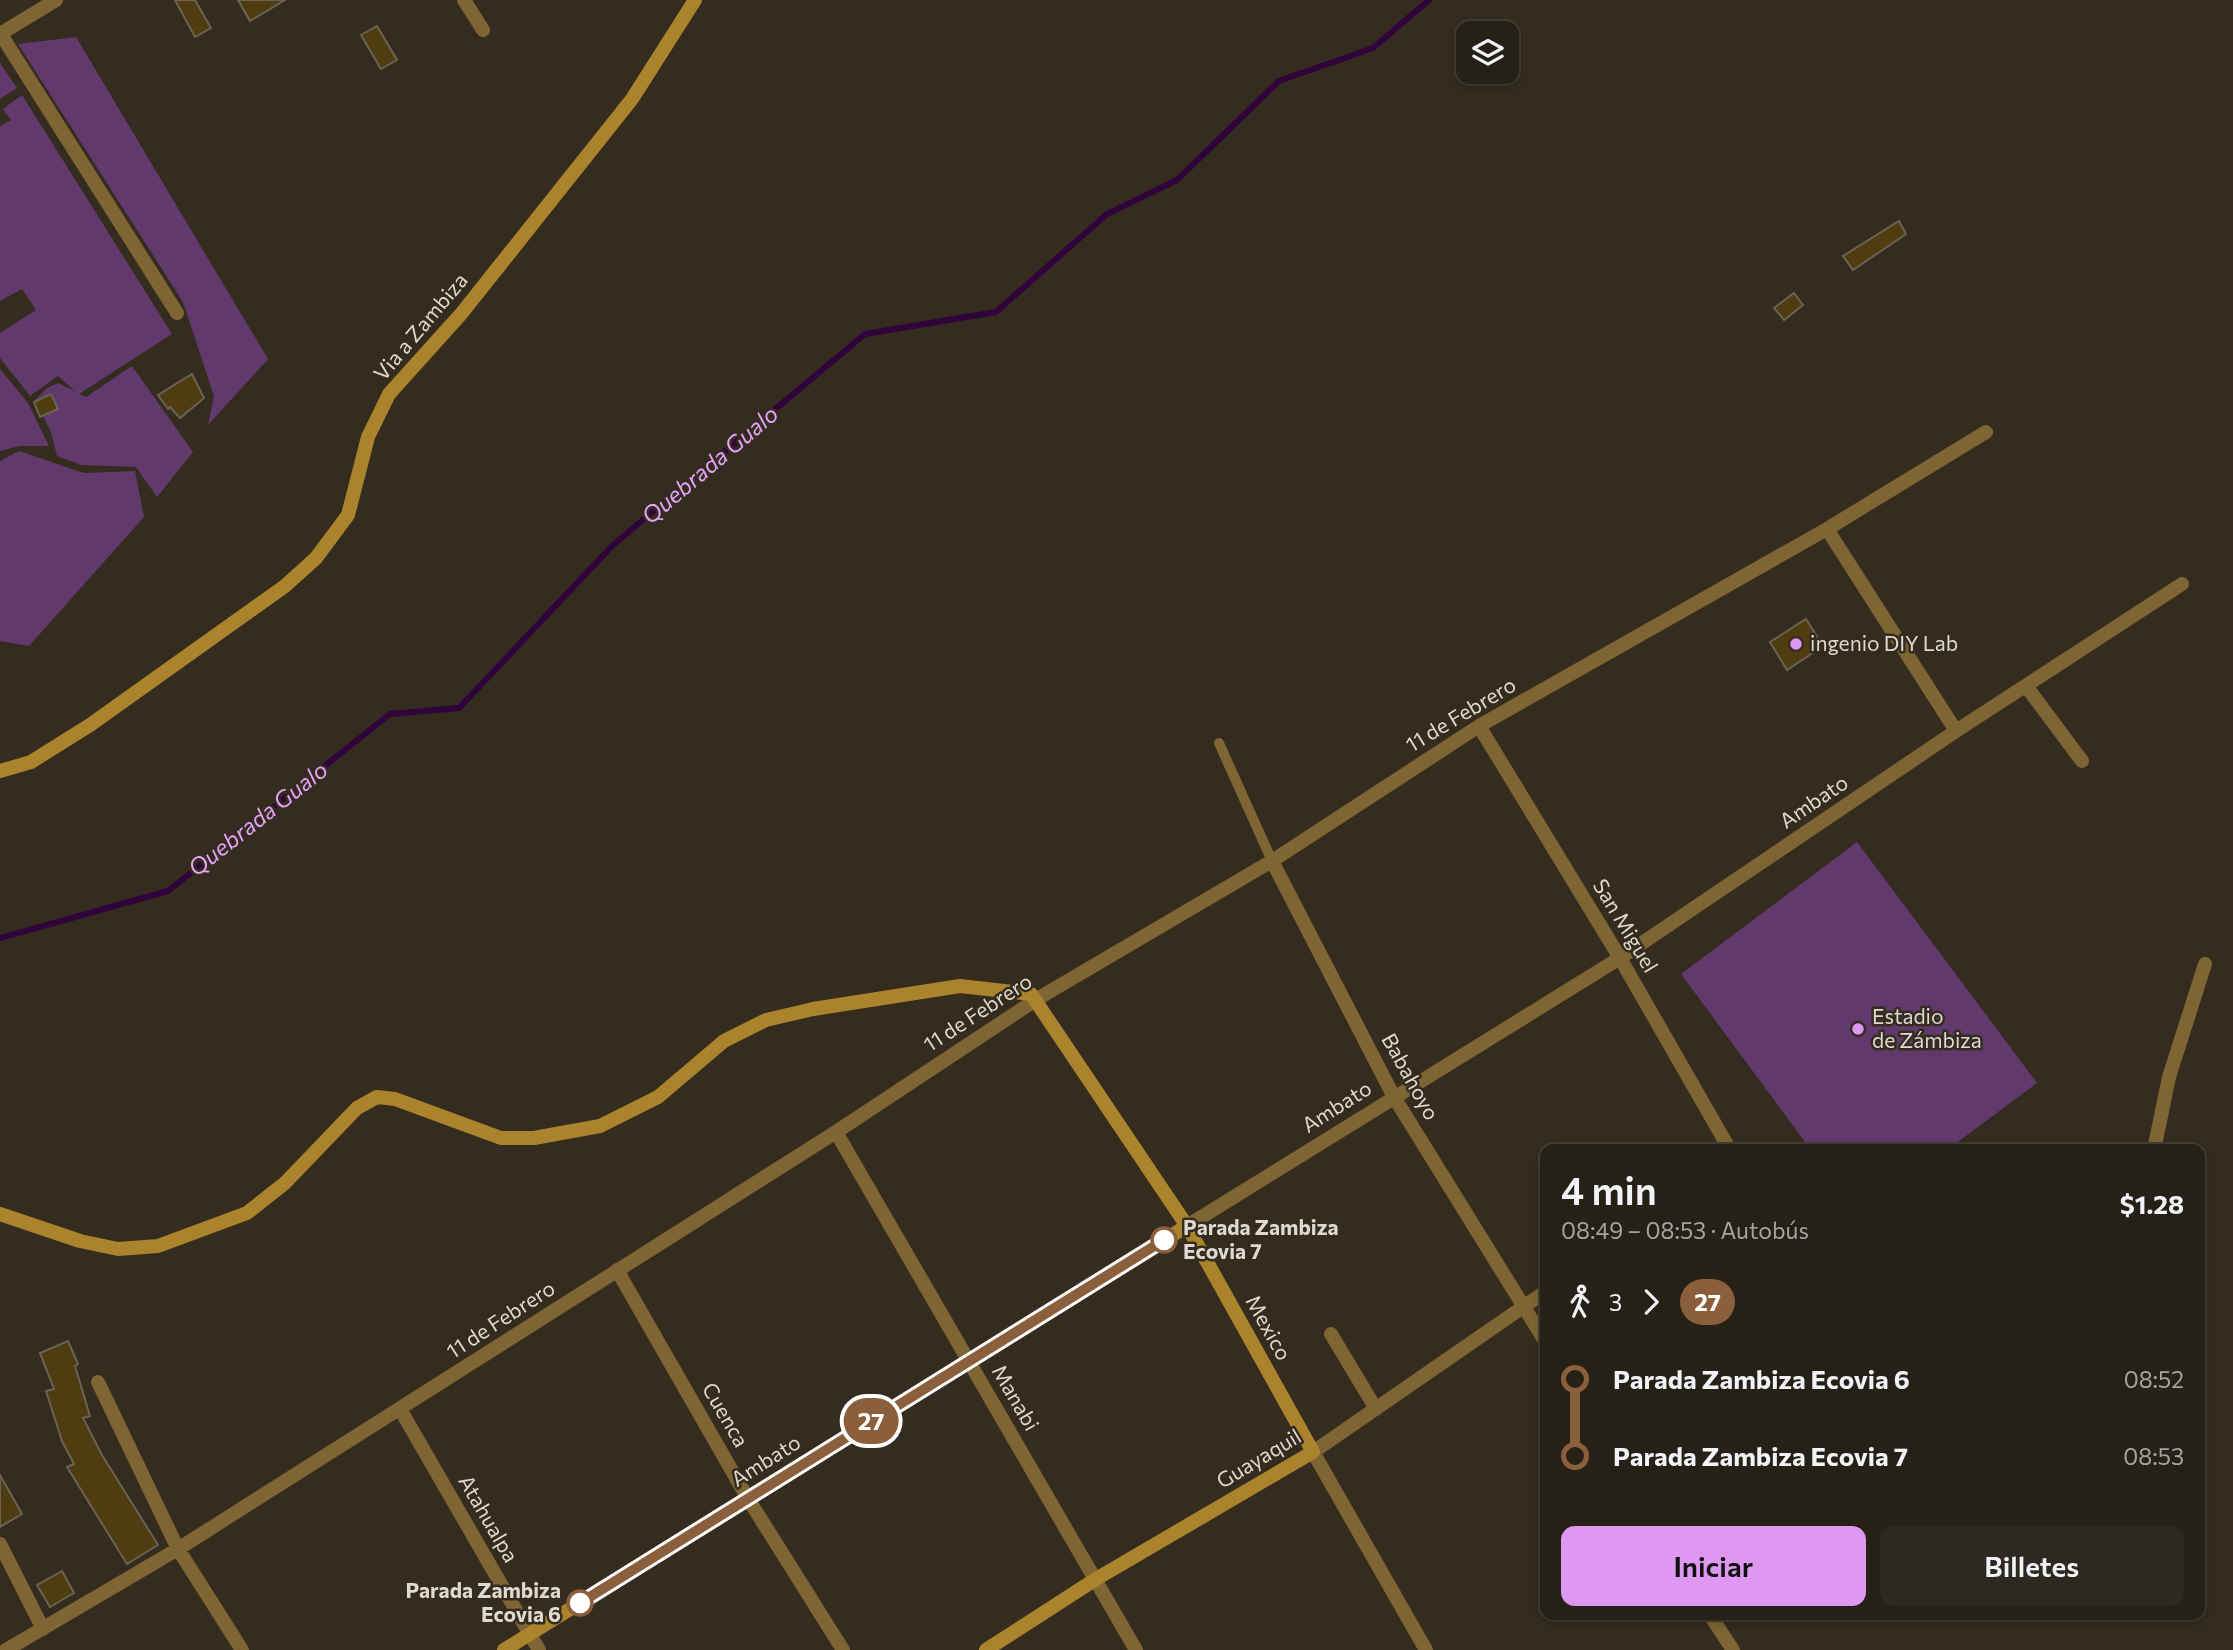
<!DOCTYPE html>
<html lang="es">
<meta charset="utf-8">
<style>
:root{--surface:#262117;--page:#2e2920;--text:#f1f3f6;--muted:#a4a3a1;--line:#423e36;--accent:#de98f2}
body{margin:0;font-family:Commissioner,sans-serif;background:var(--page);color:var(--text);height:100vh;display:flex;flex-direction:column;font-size:26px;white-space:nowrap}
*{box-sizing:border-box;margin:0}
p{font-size:23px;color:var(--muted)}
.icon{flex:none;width:38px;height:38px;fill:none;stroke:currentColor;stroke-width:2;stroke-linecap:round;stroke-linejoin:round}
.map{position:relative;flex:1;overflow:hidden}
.sheet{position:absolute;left:1540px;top:1144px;width:665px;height:476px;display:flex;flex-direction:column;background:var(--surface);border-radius:14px;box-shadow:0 4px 10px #0003,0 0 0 2px var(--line)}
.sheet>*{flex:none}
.badge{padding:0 14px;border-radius:23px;font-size:24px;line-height:46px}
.fabs{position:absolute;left:1456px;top:21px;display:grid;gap:14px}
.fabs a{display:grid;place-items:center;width:63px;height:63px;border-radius:14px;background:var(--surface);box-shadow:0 4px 10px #0003,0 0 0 2px var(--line);font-size:35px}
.map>.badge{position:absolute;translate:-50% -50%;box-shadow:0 0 0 4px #fff}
.legs{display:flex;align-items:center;gap:10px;height:77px;padding:0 21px;font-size:23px}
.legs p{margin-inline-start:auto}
.headline{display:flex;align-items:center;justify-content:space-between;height:119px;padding:0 21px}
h1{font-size:38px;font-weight:600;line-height:52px}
.button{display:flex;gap:14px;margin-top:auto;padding:14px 21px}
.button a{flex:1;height:80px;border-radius:14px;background:var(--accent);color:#111;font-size:28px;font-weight:600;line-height:80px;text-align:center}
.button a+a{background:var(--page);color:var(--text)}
ul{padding:0 21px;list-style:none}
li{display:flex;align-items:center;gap:24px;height:77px;font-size:26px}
li i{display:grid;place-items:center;width:10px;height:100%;margin:0 9px;background:currentColor}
li i::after{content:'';width:18px;height:18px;margin:-9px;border:5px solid;border-radius:50%;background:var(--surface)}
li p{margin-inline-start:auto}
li:first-child i{background:linear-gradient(#0000 50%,currentColor 0)}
li:last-child i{background:linear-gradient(currentColor 50%,#0000 0)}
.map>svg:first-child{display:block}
.green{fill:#62396d}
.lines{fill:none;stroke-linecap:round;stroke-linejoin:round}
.stream{stroke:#31033c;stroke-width:6}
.building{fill:#4f3c11;stroke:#6a6354;stroke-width:2}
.lane{stroke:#7e6533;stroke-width:10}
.street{stroke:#7e6533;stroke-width:14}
.secondary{stroke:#ab832c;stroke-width:14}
.line-1-casing{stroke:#fff;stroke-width:16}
.line-1{stroke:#8b5e3c;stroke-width:10}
.poi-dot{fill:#de98f2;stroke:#332c1f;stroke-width:2.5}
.stop-1-dot{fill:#fff;stroke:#8b5e3c;stroke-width:3.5}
.labels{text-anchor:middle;stroke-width:5;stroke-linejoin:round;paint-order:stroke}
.street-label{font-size:21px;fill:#ded9d1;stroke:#332c1f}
.poi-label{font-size:21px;fill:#ded9d1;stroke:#332c1f;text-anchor:start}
.stop-label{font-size:21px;font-weight:bold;fill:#ded9d1;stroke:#332c1f;text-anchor:start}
.water-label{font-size:23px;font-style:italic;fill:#e5a2f8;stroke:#332c1f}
</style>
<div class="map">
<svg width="2233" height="1650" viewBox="0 0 2233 1650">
<rect width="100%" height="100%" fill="#332c1f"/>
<!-- green -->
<path class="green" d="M76,37L268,359L208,425L214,396L183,302L18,44Z
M0,63L17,88L0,99Z
M22,95L172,334L79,394L86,397L132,366L193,452L157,497L136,467L81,465L57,456L51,432L35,400L47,388L58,383L75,391L58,376L30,396L0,358V333L36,310L22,289L0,301V126L11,120L3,109Z
M0,369L28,403L49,446H20L0,451Z
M19,451L84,473L135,471L144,517L29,646L0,641V461Z
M1857,842L2037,1083L1947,1150H1811L1681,974Z"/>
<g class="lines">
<!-- stream -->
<path class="stream" d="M0,938L168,891L390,714L459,708L613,545L865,334L996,312L1107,214L1177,180L1279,81L1373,48L1429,0"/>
</g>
<!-- building -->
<path class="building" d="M175,0H195L211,28L195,37Z
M238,0H285L250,21Z
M377,26L397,60L381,69L361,35Z
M1899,221L1906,234L1853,270L1843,256Z
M1794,293L1803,305L1784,320L1774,308Z
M192,374L204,398L180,418L170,407L168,409L158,395Z
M51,394L58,409L40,417L34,402Z
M1806,619L1823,646L1787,670L1770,642Z
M68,1341L78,1364L75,1366L90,1416L83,1418L102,1455L158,1545L127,1564L67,1467L74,1464L62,1441L46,1391L54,1389L40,1353Z
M0,1475L22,1514L0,1527Z
M62,1571L74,1593L50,1607L37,1585Z"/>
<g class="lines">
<!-- lane -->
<path class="lane" d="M1219,743L1272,861"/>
<!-- street -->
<path class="street" d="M464,0L483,30
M0,33L177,313
M0,34L56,0
M1827,529L1956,731
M2026,686L2082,761
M1479,726L1620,958L1730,1150
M1272,861L1394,1097L1545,1341
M836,1132L1136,1650
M2154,1150L2169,1077L2205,964
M1187,1226L1620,958L1956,731L2182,584
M617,1270L747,1497L843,1650
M1331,1334L1376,1409
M98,1382L178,1549L242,1650
M400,1409L539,1650
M0,1544L43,1629
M1710,1615L1733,1650
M6,1650L178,1549L836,1132L1037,999L1272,861L1479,726L1827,529L1986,432
M1426,1650L1313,1452L1545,1292"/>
<!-- secondary -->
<path class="secondary" d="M0,771L31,762L90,725L285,586L316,558L348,515L368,437L389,394L461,314L632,99L695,0
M0,1214L80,1241L118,1249L158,1246L247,1213L285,1183L357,1108L377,1097L395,1099L501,1138H534L600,1126L658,1097L724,1041L766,1020L813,1009L960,986L1031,994L1187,1226L1313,1452L1096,1579L986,1650
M504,1650L1187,1226"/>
</g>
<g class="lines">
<!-- line-1 casing -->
<g class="line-1-casing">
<path id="line-1" d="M580,1603L1164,1240"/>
</g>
<!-- line-1 -->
<use href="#line-1" class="line-1"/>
</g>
<!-- markers -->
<g class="poi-dot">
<circle cx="1796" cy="644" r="7"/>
<circle cx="1858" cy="1029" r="7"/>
</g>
<g class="stop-1-dot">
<circle cx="1164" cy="1240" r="12"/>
<circle cx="580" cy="1603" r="12"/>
</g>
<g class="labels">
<!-- street labels -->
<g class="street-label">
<text transform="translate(421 327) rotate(-50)" y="7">Via a Zambiza</text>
<text transform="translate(1461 715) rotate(-31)" y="7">11 de Febrero</text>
<text transform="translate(1814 802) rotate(-34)" y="7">Ambato</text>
<text transform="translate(1625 926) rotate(59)" y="7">San Miguel</text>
<text transform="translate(978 1013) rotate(-33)" y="7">11 de Febrero</text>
<text transform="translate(1410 1077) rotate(61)" y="7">Babahoyo</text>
<text transform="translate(1337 1107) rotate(-32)" y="7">Ambato</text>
<text transform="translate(501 1320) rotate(-33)" y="7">11 de Febrero</text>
<text transform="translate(1268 1328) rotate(61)" y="7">Mexico</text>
<text transform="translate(1015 1398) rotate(60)" y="7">Manabi</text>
<text transform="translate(725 1415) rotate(60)" y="7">Cuenca</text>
<text transform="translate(1259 1459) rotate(-31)" y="7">Guayaquil</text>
<text transform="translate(766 1461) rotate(-32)" y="7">Ambato</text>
<text transform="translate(488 1519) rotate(60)" y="7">Atahualpa</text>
</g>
<!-- poi labels -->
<g class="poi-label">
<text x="1810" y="651">ingenio DIY Lab</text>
<text x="1872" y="1024">Estadio<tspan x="1872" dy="24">de Zámbiza</tspan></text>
</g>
<!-- stop labels -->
<g class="stop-label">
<text x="1183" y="1235">Parada Zambiza<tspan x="1183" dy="24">Ecovia 7</tspan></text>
<text x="561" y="1598" text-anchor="end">Parada Zambiza<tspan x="561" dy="24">Ecovia 6</tspan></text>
</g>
<!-- water labels -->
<g class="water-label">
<text transform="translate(710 465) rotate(-40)" y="8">Quebrada Gualo</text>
<text transform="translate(258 819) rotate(-38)" y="8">Quebrada Gualo</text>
</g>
</g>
</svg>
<div class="fabs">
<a><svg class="icon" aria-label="layers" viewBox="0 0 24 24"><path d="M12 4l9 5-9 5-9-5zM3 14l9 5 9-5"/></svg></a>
</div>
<b class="badge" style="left:871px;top:1421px;background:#8b5e3c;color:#fff">27</b>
<section class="sheet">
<div class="headline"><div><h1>4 min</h1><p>08:49 – 08:53 · Autobús</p></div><b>$1.28</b></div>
<div class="legs"><svg class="icon" aria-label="walk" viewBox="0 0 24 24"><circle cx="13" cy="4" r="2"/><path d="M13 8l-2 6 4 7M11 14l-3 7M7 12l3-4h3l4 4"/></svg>3<svg class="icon" aria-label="forward" viewBox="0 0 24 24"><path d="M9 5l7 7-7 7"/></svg><b class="badge" style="background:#8b5e3c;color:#fff">27</b></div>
<ul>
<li><i style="color:#8b5e3c"></i><b>Parada Zambiza Ecovia 6</b><p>08:52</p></li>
<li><i style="color:#8b5e3c"></i><b>Parada Zambiza Ecovia 7</b><p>08:53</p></li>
</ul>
<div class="button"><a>Iniciar</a><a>Billetes</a></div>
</section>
</div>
